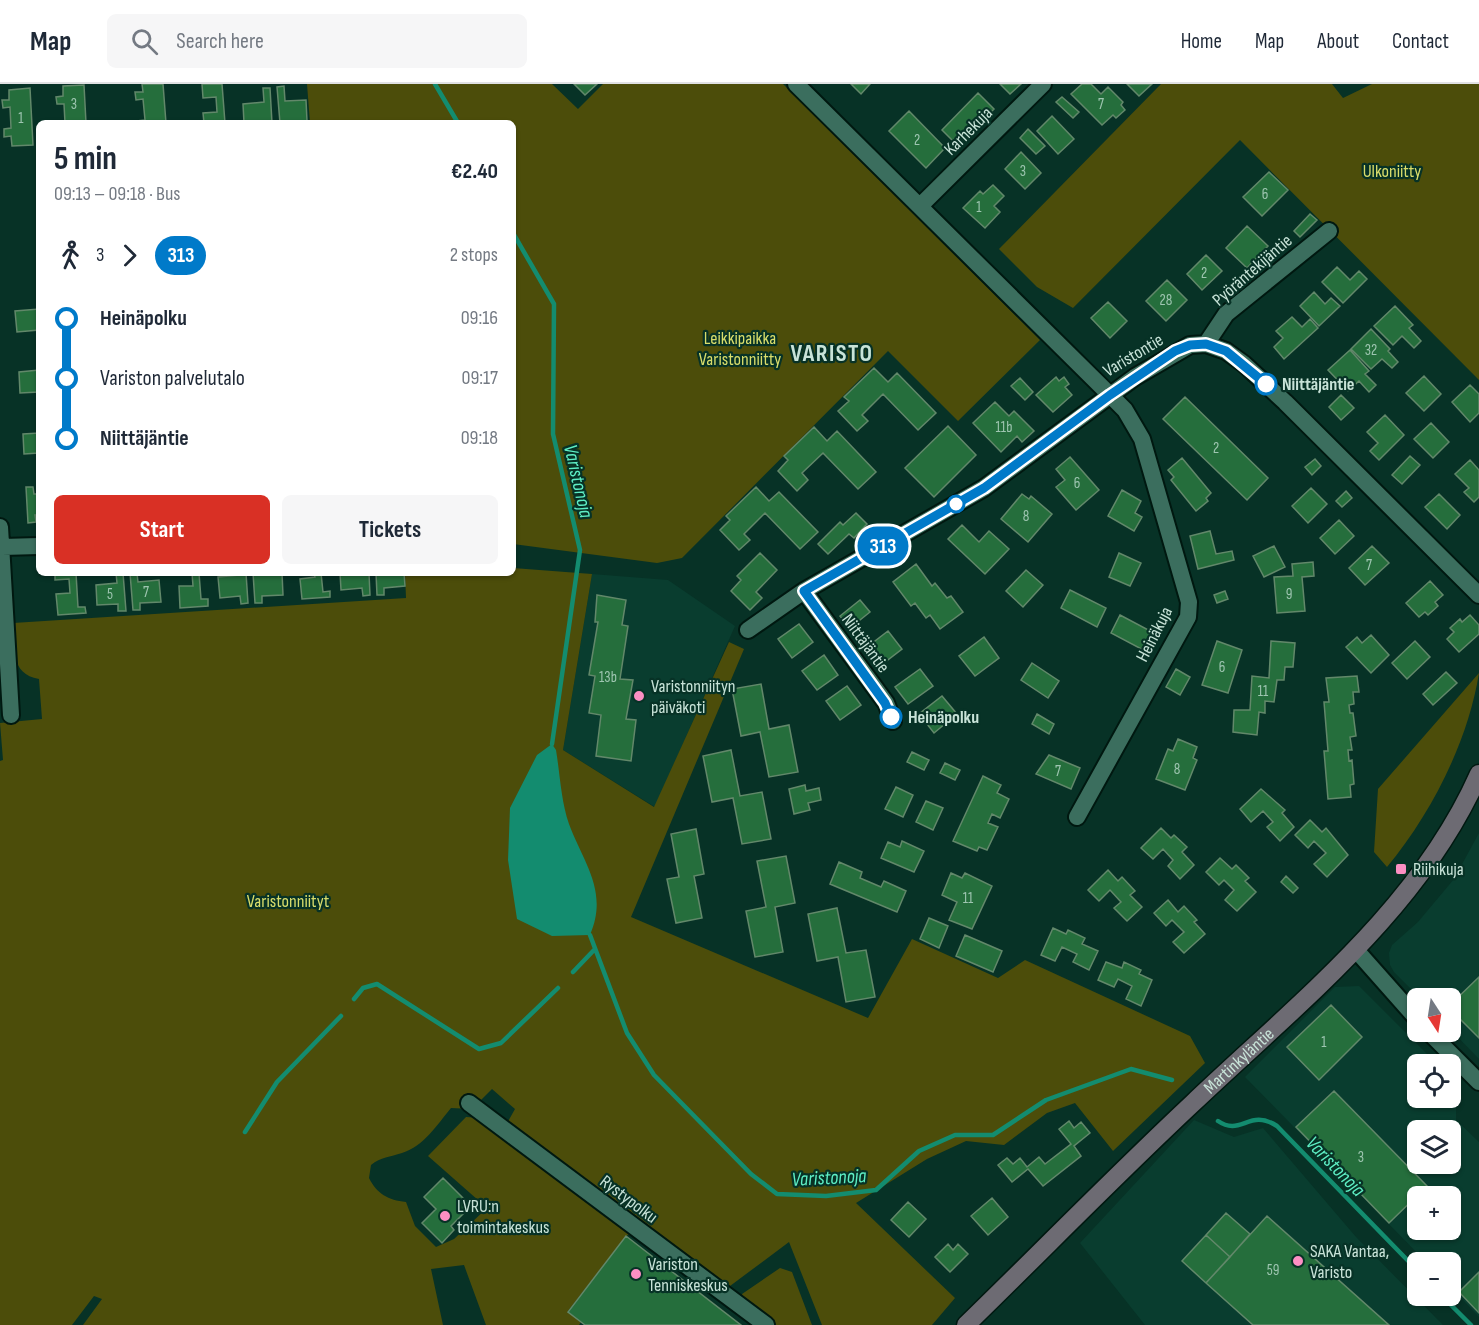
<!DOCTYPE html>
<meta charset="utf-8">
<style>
:root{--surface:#fff;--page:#f6f6f7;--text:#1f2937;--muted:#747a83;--line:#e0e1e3;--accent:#d93025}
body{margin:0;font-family:"Sofia Sans Condensed",sans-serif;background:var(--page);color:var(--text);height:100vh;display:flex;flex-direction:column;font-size:22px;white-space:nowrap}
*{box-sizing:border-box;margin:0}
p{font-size:20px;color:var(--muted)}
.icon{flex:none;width:33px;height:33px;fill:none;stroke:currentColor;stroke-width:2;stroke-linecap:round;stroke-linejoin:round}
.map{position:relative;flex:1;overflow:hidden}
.drawer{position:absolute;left:36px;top:36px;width:480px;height:456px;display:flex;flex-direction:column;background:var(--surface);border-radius:9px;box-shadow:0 2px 4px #0004}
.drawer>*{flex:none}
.badge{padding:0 12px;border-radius:20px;font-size:21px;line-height:39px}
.needle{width:39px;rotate:168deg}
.controls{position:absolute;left:1407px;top:904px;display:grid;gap:12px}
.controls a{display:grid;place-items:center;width:54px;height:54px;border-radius:9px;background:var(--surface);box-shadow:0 2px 4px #0004;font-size:30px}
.map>.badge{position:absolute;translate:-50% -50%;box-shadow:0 0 0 3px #fff}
.legs{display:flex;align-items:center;gap:9px;height:66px;padding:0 18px;font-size:20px}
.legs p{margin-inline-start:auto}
.headline{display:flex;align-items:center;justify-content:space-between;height:102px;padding:0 18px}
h1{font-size:33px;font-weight:700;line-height:45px}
.cta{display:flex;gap:12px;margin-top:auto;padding:12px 18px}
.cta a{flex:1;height:69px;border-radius:9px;background:var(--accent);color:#fff;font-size:24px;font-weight:700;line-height:69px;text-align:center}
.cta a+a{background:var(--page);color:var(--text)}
ul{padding:0 18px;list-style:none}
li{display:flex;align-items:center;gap:21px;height:60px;font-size:22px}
li i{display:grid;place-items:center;width:9px;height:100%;margin:0 8px;background:currentColor}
li i::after{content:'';width:15px;height:15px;margin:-8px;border:4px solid;border-radius:50%;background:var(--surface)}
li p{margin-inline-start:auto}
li:first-child i{background:linear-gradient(#0000 50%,currentColor 0)}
li:last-child i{background:linear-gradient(currentColor 50%,#0000 0)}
header{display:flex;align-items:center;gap:36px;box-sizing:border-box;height:84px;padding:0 30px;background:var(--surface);border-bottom:2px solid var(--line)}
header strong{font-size:28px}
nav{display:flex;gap:33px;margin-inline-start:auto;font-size:21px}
.search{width:420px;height:54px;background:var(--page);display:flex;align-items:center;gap:15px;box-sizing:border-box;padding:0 21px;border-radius:9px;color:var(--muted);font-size:22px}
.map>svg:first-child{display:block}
.built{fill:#093d2f;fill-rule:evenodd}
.green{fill:#4c4d0a}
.water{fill:#138c6f}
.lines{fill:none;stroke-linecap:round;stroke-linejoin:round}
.stream{stroke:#138c6f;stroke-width:4.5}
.building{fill:#256e3c;stroke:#62886a;stroke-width:1.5}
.street-casing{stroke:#001810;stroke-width:20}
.secondary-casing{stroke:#001810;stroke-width:21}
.street{stroke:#3b6e5e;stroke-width:16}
.secondary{stroke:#6d6b73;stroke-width:18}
.line-1-casing{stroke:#fff;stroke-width:14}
.line-1{stroke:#007ac9;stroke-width:9}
.stop-1-dot{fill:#fff;stroke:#007ac9;stroke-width:3}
.poi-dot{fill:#fc8fc3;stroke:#073226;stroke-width:2}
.labels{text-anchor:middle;stroke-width:4.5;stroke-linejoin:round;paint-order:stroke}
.number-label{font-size:15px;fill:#9fc6b1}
.street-label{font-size:18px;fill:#c8e3d8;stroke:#073226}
.park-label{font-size:18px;fill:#d9dd6b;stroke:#073226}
.stop-label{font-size:18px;font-weight:bold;fill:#c8e3d8;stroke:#073226;text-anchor:start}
.poi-label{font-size:18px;fill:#c8e3d8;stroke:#073226;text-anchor:start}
.water-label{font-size:20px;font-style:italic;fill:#5eeec4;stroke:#073226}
.district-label{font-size:24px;font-weight:bold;letter-spacing:1.5px;fill:#c8e3d8;stroke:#073226}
</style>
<header>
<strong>Map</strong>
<div class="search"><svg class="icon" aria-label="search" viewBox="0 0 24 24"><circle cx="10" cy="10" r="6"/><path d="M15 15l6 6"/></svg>Search here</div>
<nav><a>Home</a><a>Map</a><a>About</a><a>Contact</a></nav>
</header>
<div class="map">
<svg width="1479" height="1241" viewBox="0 0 1479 1241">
<rect width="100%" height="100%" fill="#073226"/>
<!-- built -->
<path class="built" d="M592,490L668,496L735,542L655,723L563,666Z
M1479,749V975L1451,946L1450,915H1421L1394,888L1390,881L1389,869L1392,861L1418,838L1454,795Z
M1359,902L1438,981H1418V1014H1450L1451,994L1456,1000V1036L1479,1058V1233L1451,1203L1450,1179H1427L1245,993L1335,903ZM1418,1047H1450V1080H1418ZM1418,1113H1450V1146H1418Z
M1194,1036L1234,1053L1263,1044L1356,1153L1443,1241H1145L1080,1159Z"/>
<!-- green -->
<path class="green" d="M307,0H552L578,25L603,0H783L1040,256L958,337L888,267L682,474L657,479L513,460V39H310Z
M1161,0H1332L1343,14L1372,0H1479V296L1240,56L1073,224L1037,203L999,165Z
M513,484L592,490L563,666L654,723L729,558L744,565L631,833L868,934L912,855L998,894L1025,876L1190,952L1205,979L1113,1067L1075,1019L1047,1029L1004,1061L966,1057L927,1075L856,1119L955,1214L932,1241H822L789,1158L726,1205L506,1041L515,1025L492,1005L472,1025L451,1024C437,1041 424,1062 402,1069C390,1073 381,1073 371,1081L369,1094C377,1110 388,1116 406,1118L415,1142L436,1163L454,1155L487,1124L428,1072L466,1033L481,1034L632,1149L626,1152L568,1227L581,1238L579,1241H486L464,1181L431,1185L443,1241H83L102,1215L94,1212L72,1241H0V677L3,676L0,639L42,635L39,595C10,590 14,563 13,539L406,514L405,489H513Z
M1479,589C1468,658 1431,730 1387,783L1374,768L1378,705Z
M780,1184L792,1188L812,1241H775L743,1218L742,1210Z"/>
<!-- water -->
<path class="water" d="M552,660L556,666C560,690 561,717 569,740C583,778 609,807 590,851L552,852L517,835L508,776L510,724L537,671Z"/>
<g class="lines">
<!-- stream -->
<path class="stream" d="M435,0L458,39
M513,149L554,220L553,350L580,466L552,660
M590,851L627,949L654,991L751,1090L777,1110L826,1112L876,1106L919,1067L955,1051H993L1046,1016L1131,985L1172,996
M573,888L595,865
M354,915L363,904L377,900L479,965L501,959L558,904
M1218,1037C1241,1053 1249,1024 1277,1042L1418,1187
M245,1048L277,998L341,932
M1442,1212L1471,1241"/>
</g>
<!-- building -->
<path class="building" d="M142,0H163L166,39H137V37L145,36L143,15L136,16L135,8H143Z
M202,0H222L225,39H204L203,29L217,28L216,13L203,14Z
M574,0H597L585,11Z
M851,0H870L861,10Z
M1000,0H1021L1010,10Z
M1082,0H1091L1101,10L1108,3L1123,18L1121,21L1125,26L1116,34L1113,31L1102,41L1071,10Z
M1127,0H1152L1139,12Z
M84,1L86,39H65L64,20H57L56,13L63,12V2Z
M284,2L285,17L306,16L307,37L280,39L277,3Z
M30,4L33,61L12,62L11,52L4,53V45L11,44L10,23L3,24L2,16H9V6Z
M263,4H270L272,39H244L243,20L264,18Z
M978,9L994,25L958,62L942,46Z
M1062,13L1079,28L1073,34L1056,18Z
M909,27L945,64L926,84L889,47Z
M1052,32L1074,55L1058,70L1037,47Z
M1028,45L1045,62L1036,70L1020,54Z
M1021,68L1041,89L1025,105L1005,85Z
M1269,88L1288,106L1262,132L1243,113Z
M993,101L1004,112L994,122L1000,128L985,144L963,124L980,107L983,110Z
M1310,130L1317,136L1300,153L1294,147Z
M1247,142L1268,162L1247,184L1226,164Z
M1206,171L1222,187L1202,206L1187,190Z
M1337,183L1350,196L1359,187L1367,195L1343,219L1322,198Z
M1167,196L1187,216L1166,237L1146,217Z
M1314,208L1325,220L1331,214L1340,222L1319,242L1300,222Z
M1108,218L1127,237L1110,254L1091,234Z
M1395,222L1413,241L1409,244L1421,257L1414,264L1402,252L1393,261L1374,242Z
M39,225V246L17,248L15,227Z
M1292,233L1302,243L1310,235L1318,244L1284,275L1274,263L1283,254L1276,247Z
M1371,245L1390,265L1388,267L1398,278L1392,284L1382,275L1371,285L1351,265Z
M1350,266L1369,287L1365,290L1376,301L1369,308L1359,297L1348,307L1328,286Z
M874,284L888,298L897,289L936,329L918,346L883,310L862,331L868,337L857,347L838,327L849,317L844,313Z
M39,286V308L20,309L19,288Z
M1424,292L1441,310L1424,327L1406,309Z
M1056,293L1059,297L1064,293L1069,300L1065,303L1072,311L1053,328L1036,311Z
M1020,294L1033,308L1025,316L1011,302Z
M1470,301L1479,310V329L1470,338L1452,318Z
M1341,311L1354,324L1341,336L1329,323Z
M1185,313L1268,394L1247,416L1163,335Z
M995,318L1009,332L1014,327L1034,347L1022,358L1017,352L1001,368L973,339Z
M1385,331L1404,351L1379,376L1370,367L1378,359L1367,348Z
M1431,339L1449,358L1433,374L1414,355Z
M948,342L976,371L934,413L905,384Z
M814,343L827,357L837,347L876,388L858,405L823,369L802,389L808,396L797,407L778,387L788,376L784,372Z
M39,349V369L24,370L23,350Z
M1410,372L1420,381L1402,400L1392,391Z
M1070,373L1099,406L1076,426L1056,403L1065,396L1056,385Z
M1182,374L1211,409L1206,414L1208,417L1196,427L1171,396L1174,393L1168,386Z
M1315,375L1321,382L1312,391L1305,383Z
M1470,376L1479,386V413L1474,418L1464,408L1469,404L1455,390Z
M26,403H33L34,410H39V431H35L36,438L28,439Z
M756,403L769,417L779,408L818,448L800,465L765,429L744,450L750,456L739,466L720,446L730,436L726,432Z
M1311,404L1327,420L1308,439L1292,422Z
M1122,406L1141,417L1135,429L1142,433L1134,447L1108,432Z
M1346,407L1352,414L1342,423L1336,417Z
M1022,410L1029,415L1031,412L1052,430L1028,458L1001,435Z
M1439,410L1460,431L1447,445L1425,423Z
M856,429L867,440L854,454L849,450L828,470L818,460L840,438L843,441Z
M1339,436L1354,452L1335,470L1320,454Z
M962,441L979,458L989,447L1009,465L985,490L948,455Z
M1210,447L1216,470L1232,467L1234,476L1198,485L1190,452Z
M1274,462L1285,483L1264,493L1253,472Z
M1372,462L1389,479L1365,501L1349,484Z
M760,469L777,486L756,508L762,514L750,526L731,507L741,496L737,492Z
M1119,469L1141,479L1130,502L1109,493Z
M1313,478L1314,492L1302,493L1305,527L1277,529L1274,493L1293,492L1292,480Z
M916,480L932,502L935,499L947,514L951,512L963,528L940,545L930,531L926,534L915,519L911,522L893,498Z
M1026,486L1043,501L1023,523L1006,507Z
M55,489H76L78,523H85L86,529L58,531L56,510L70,509L69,495L55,496Z
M116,489H123L126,527H118V520L97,521L96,501L117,499Z
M130,489H137L138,498L159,496L161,518L140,519V526H133Z
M192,489H199L201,515H208V522L180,524L179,502H193Z
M239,489H246L248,519L241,520L240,512L220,514L218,493L239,491Z
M253,489H282L283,511L262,512V519H255Z
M314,489H321L323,508L330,507V513L302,515L300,495L315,493Z
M340,489H369L370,511L363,512L362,504L341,506Z
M376,489H404L405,502L384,504V511H377Z
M1430,497L1443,511L1435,518L1438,522L1428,531L1425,528L1419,533L1406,519Z
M1070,506L1106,524L1097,543L1061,524Z
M1225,507L1228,515L1217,519L1214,511Z
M597,511L626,516L622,541L628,542L620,595L633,596L626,635L636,636L631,677L596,672L601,631L589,629L595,592L589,591L598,538H595Z
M860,516L870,528L850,544L840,532Z
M1120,531L1156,550L1147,568L1111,549Z
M1470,531L1479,541V550L1459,568L1447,555L1454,548L1450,544L1460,535L1462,538Z
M799,540L813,558L792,574L778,555Z
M888,547L902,565L880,582L866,564Z
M1371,551L1389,571L1371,589L1346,563L1357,553L1362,559Z
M984,553L999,574L975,592L959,572Z
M1217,557L1242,566L1228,609L1202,601Z
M1271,557L1295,559L1293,583H1285L1284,596H1277L1274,618L1265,617V629L1259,628L1257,651L1233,648L1234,626H1250L1252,592L1269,594Z
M1415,557L1430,573L1407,595L1392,579Z
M824,571L838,591L817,606L802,587Z
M1032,579L1059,597L1048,614L1021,596Z
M920,585L933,602L908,620L895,603Z
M1176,585L1190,593L1180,611L1166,603Z
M1446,588L1457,599L1433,621L1423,610Z
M1357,592L1359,608H1353L1354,620L1349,621L1350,629H1353L1356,652L1350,653L1352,666H1348L1349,677L1352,676L1354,700L1350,701L1351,713L1328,715L1324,667H1328L1324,618H1329L1326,594Z
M761,600L769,645L789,641L798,688L769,693L760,648L741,652L732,605Z
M847,602L861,621L840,636L826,617Z
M942,612L957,630L934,649L919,630Z
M1037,630L1054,640L1049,650L1032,640Z
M1178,655L1197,663L1193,674L1197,676L1185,706L1156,695L1168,665L1173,667Z
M731,666L740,712L762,708L771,755L742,760L733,714L712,718L703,672Z
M912,668L929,676L924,686L907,678Z
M1049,671L1080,684L1071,705L1036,690Z
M945,679L960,686L955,696L940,689Z
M983,692L1001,701L997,709L1009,715L1000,734L992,730L988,739L998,743L987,766L979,763L977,767L953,757Z
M805,701L806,707L819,704L821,716L808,719L810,726L794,730L789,705Z
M896,703L913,711L903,733L885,725Z
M1261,705L1285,726L1282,729L1294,743L1280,757L1267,743L1273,738L1263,727L1251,738L1240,725Z
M926,717L943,724L933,746L916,738Z
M1310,736L1322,748L1326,744L1348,771L1327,793L1314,780L1326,769L1314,757L1308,764L1295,751Z
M1161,744L1171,754L1174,751L1187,763L1182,768L1194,781L1180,795L1168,782L1173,776L1163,765L1153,775L1141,764Z
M696,745L704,790L694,792L702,834L676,839L667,795L679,793L671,750Z
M902,757L924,767L914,788L881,774L888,758L900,763Z
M786,772L795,819L775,823L783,868L755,873L746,827L766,823L757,777Z
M1220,774L1232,785L1236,781L1249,794L1245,797L1256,808L1237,827L1225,816L1234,806L1224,796L1219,801L1206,788Z
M839,778L862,788L860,794L881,803L884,797L906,807L897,828L830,800Z
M1108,786L1118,797L1122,793L1135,807L1130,811L1142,823L1127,837L1114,824L1121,818L1110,806L1099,817L1088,806Z
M951,789L962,794L965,789L992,802L972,845L949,836L957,818L942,811Z
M1286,792L1298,804L1293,809L1281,798Z
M1168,816L1178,828L1184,822L1197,836L1194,838L1205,850L1184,869L1173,858L1184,848L1172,836L1166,842L1154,829Z
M837,824L846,869L866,866L875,913L846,918L838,873L817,877L808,830Z
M929,834L948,842L939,864L920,855Z
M1053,844L1066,850L1068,846L1085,854L1082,860L1098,867L1089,886L1073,878L1077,870L1062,863L1055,877L1041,871Z
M965,851L1002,867L993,888L956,872Z
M1106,878L1122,884L1124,878L1141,886L1139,890L1152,896L1141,922L1126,915L1132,902L1118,895L1114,903L1098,896Z
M1479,893V954L1450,925V921Z
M1331,921L1362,953L1319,996L1287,963Z
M1334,1007L1427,1102L1389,1139L1296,1043Z
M1069,1037L1074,1044L1081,1038L1090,1049L1074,1062L1081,1072L1043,1102L1028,1085L1012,1098L998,1081L1007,1074L1013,1080L1020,1074L1027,1083L1039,1073L1045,1080L1071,1060L1059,1045Z
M443,1094L471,1122L451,1142L454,1146L442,1159L422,1139L436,1125L424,1113Z
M992,1114L1008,1133L988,1151L971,1132Z
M908,1118L926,1135L909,1153L891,1136Z
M1226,1129L1250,1150L1230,1173L1206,1151Z
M1267,1132L1389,1241H1253L1206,1199Z
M1206,1151L1230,1173L1206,1199L1182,1177Z
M626,1152L741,1241H585L581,1238L568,1228Z
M948,1160L953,1166L958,1160L968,1170L950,1188L935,1173Z
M1479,1188V1229L1459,1208Z"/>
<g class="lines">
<!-- street casing -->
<g class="street-casing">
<path id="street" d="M796,0L1110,311L1125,326L1142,355L1189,518L1188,533L1077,733
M920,122L1043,0
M1206,260L1226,230L1329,147
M0,443L11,631
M2,463L39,462
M804,507L886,619L893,637
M748,546L804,507L984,404L1135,293L1190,261L1206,260L1226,267L1244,280L1285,318L1479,511
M1356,866L1418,936
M1429,948L1479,998
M469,1019L766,1241"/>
</g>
<!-- secondary casing -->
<g class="secondary-casing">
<g id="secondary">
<path id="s1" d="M966,1241C1042,1167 1116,1091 1193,1019C1298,919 1419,826 1479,690"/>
</g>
</g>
<!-- street -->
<use href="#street" class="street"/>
<!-- secondary -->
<use href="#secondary" class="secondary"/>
</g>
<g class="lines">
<!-- line-1 casing -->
<g class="line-1-casing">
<path id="line-1" d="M891,633L885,619L804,507L984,404L1110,311L1175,267L1190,261L1206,260L1226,267L1266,300"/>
</g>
<!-- line-1 -->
<use href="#line-1" class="line-1"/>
</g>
<!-- markers -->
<g class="stop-1-dot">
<circle cx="1266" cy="300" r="10"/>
<circle cx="956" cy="420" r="8"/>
<circle cx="891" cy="633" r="10"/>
</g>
<g class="poi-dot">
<circle cx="639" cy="612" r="6"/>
<rect x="1395" y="779" width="12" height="12" rx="3"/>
<circle cx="445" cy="1132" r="6"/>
<circle cx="1298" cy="1177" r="6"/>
<circle cx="636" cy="1190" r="6"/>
</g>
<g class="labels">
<!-- number labels -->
<g class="number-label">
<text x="74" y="25">3</text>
<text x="1101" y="25">7</text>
<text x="21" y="39">1</text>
<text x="917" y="61">2</text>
<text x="1023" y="92">3</text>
<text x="1265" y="115">6</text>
<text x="979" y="128">1</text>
<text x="1204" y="194">2</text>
<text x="1166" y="221">28</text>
<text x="1371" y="271">32</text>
<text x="1004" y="348">11b</text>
<text x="1216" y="369">2</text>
<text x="1077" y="404">6</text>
<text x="1026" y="437">8</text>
<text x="1369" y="486">7</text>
<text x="146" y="513">7</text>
<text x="110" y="515">5</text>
<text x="1289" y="515">9</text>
<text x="1222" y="588">6</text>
<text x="608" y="598">13b</text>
<text x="1263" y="612">11</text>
<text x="1177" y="690">8</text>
<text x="1058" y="692">7</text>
<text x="968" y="819">11</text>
<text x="1324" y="963">1</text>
<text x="1361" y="1078">3</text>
<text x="1273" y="1191">59</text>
</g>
<!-- street labels -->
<g class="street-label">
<text transform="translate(968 47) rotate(-45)" y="6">Karhekuja</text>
<text transform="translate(1252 186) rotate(-41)" y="6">Pyöräntekijäntie</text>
<text transform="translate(1133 271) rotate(-31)" y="6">Varistontie</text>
<text transform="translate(1154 550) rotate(-63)" y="6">Heinäkuja</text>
<text transform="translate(866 559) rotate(54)" y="6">Niittäjäntie</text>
<text dy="6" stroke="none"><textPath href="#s1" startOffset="380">Martinkyläntie</textPath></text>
<text transform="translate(629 1115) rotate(37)" y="6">Rystypolku</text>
</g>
<!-- park labels -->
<g class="park-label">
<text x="1392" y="93">Ulkoniitty</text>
<text x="740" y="260">Leikkipaikka<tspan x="740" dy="21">Varistonniitty</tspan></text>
<text x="288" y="823">Varistonniityt</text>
</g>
<!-- stop labels -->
<g class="stop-label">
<text x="1282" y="306">Niittäjäntie</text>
<text x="908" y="639">Heinäpolku</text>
</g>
<!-- poi labels -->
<g class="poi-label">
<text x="651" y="608">Varistonniityn<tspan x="651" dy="21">päiväkoti</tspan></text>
<text x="1413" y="791">Riihikuja</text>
<text x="457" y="1128">LVRU:n<tspan x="457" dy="21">toimintakeskus</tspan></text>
<text x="1310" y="1173">SAKA Vantaa,<tspan x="1310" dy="21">Varisto</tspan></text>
<text x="648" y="1186">Variston<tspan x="648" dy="21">Tenniskeskus</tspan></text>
</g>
<!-- water labels -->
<g class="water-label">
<text transform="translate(579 397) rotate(77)" y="7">Varistonoja</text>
<text transform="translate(1336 1082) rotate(46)" y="7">Varistonoja</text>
<text transform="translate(829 1093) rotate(-3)" y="7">Varistonoja</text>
</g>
<!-- district labels -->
<g class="district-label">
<text x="832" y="277">VARISTO</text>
</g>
</g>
</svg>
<div class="controls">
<a><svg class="needle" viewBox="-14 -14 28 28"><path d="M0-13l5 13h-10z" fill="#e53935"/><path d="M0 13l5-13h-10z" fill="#747a83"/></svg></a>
<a><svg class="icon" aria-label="locate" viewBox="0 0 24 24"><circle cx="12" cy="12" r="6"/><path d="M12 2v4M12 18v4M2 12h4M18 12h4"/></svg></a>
<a><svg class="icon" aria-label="layers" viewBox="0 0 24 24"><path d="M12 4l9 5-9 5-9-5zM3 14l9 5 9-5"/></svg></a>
<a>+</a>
<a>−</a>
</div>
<b class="badge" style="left:883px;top:462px;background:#007ac9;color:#fff">313</b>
<section class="drawer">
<div class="headline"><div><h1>5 min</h1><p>09:13 – 09:18 · Bus</p></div><b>€2.40</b></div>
<div class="legs"><svg class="icon" aria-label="walk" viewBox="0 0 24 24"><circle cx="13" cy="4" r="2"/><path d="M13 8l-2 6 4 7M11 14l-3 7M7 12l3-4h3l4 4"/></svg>3<svg class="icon" aria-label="forward" viewBox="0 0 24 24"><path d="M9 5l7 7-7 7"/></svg><b class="badge" style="background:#007ac9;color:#fff">313</b><p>2 stops</p></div>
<ul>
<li><i style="color:#007ac9"></i><b>Heinäpolku</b><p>09:16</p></li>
<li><i style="color:#007ac9"></i><span>Variston palvelutalo</span><p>09:17</p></li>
<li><i style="color:#007ac9"></i><b>Niittäjäntie</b><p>09:18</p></li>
</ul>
<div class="cta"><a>Start</a><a>Tickets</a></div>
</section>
</div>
